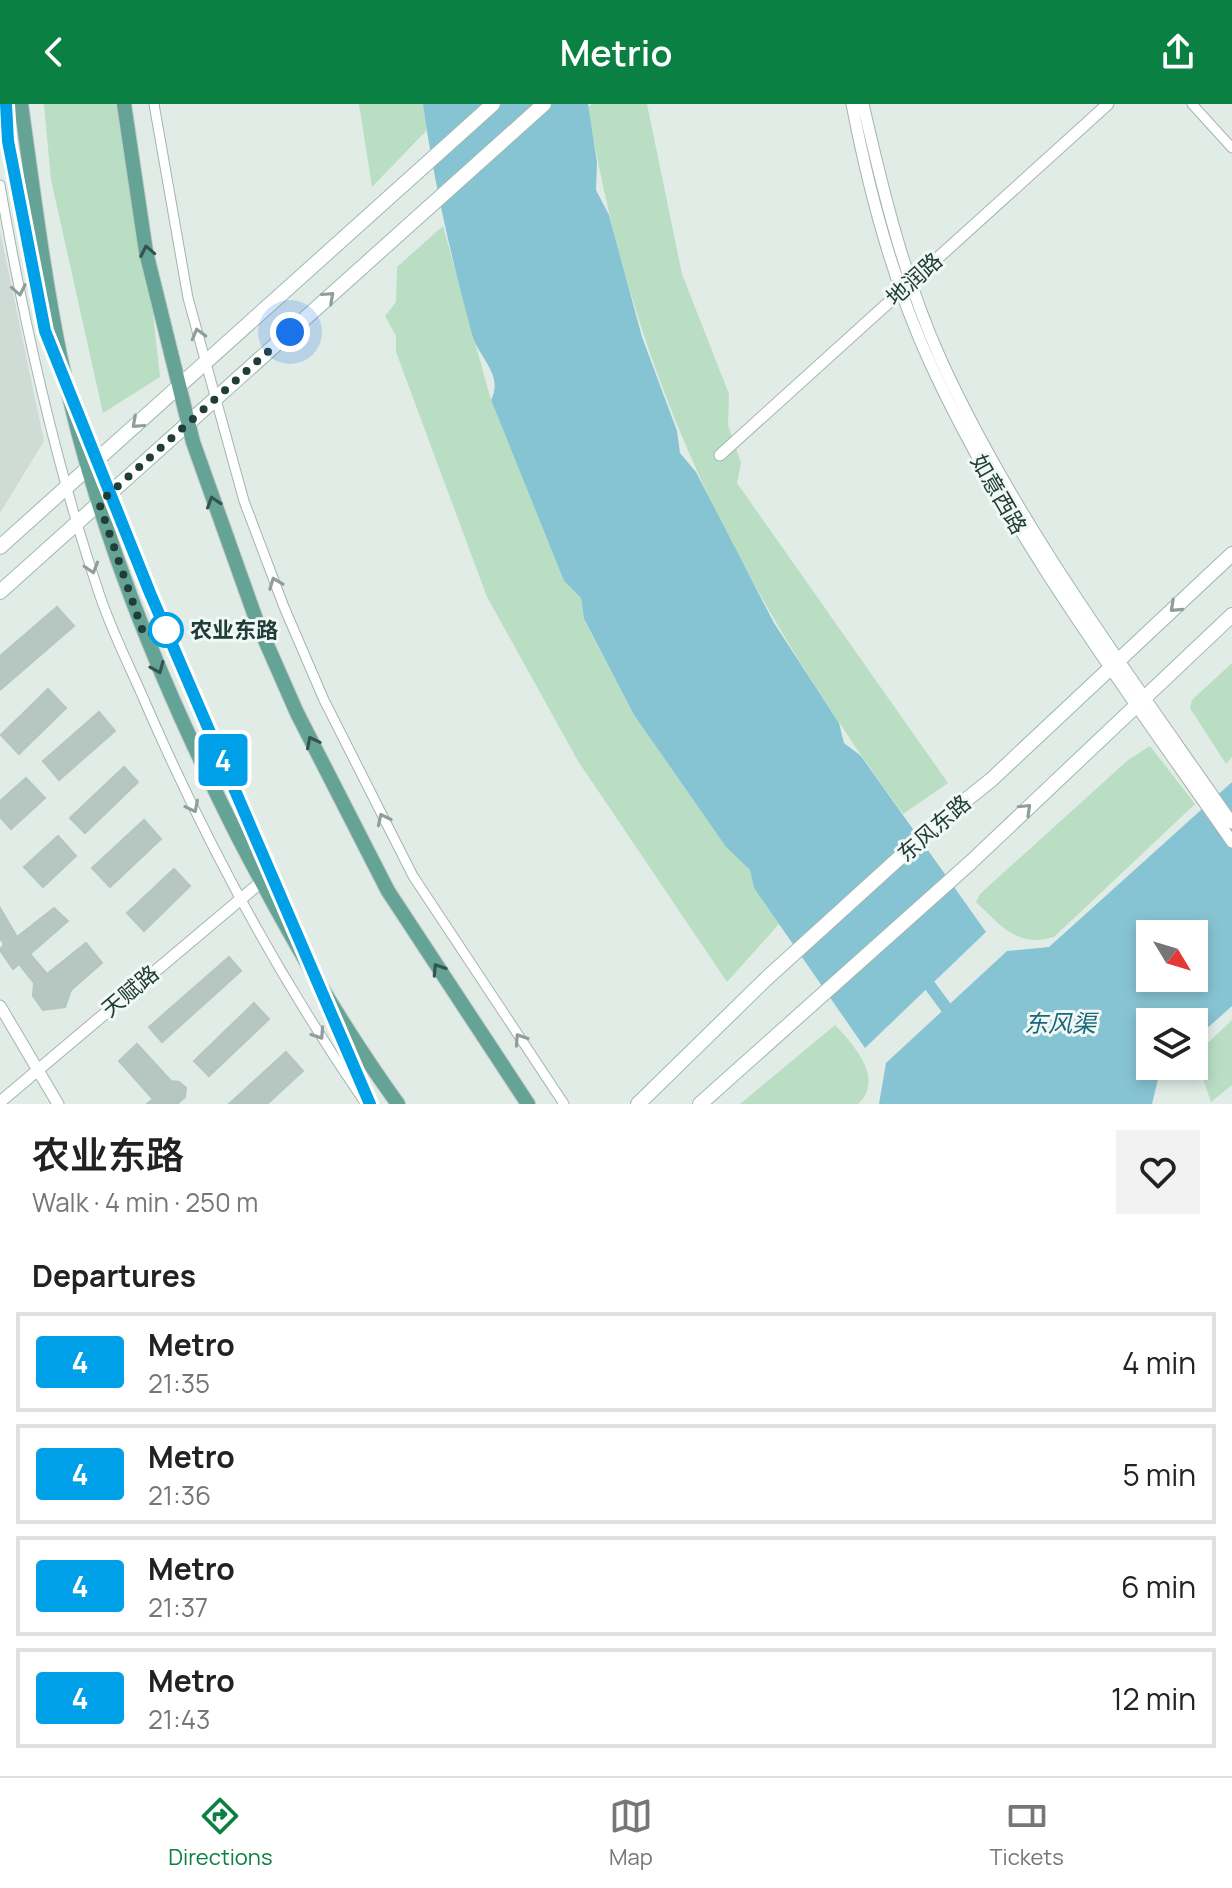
<!DOCTYPE html>
<meta charset="utf-8">
<style>
:root{--surface:#fff;--page:#f2f2f2;--text:#222;--muted:#767676;--line:#e0e0e0;--accent:#0b8043}
body{margin:0;font-family:Manrope,"Noto Sans SC",sans-serif;background:var(--page);color:var(--text);height:100vh;display:flex;flex-direction:column;font-size:30px;white-space:nowrap}
*{box-sizing:border-box;margin:0}
p{font-size:26px;color:var(--muted)}
.icon{flex:none;width:44px;height:44px;fill:none;stroke:currentColor;stroke-width:2;stroke-linecap:round;stroke-linejoin:round}
.map{position:relative;height:1000px;overflow:hidden}
.drawer{display:flex;flex-direction:column;background:var(--surface);flex:1}
.drawer>*{flex:none}
.badge{padding:0 16px;border-radius:6px;font-size:28px;line-height:52px}
.needle{width:52px;rotate:128deg}
.fabs{position:absolute;left:1136px;top:816px;display:grid;gap:16px}
.fabs a{display:grid;place-items:center;width:72px;height:72px;border-radius:0px;background:var(--surface);box-shadow:0 4px 12px #0003;font-size:40px}
.you{position:absolute;width:40px;height:40px;margin:-20px;border:6px solid #fff;border-radius:50%;background:#1a73e8;box-shadow:0 0 0 12px #1a73e833}
.map>.badge{position:absolute;translate:-50% -50%;box-shadow:0 0 0 4px #fff}
h2{padding:0 32px;font-size:30px;line-height:72px}
.round{display:grid;place-items:center;flex:none;width:84px;height:84px;border-radius:0px;background:var(--page)}
.head{display:flex;align-items:center;justify-content:space-between;height:136px;padding:0 32px}
h1{font-size:38px;font-weight:600;line-height:60px}
ul{padding:0;list-style:none}
li{display:flex;align-items:center;gap:24px;height:100px;margin:0 16px 12px;padding:0 16px;border:4px solid var(--line);border-radius:0px}
li div{flex:1}
li b{display:block;font-size:30px}
li em{font-style:normal}
li .badge{min-width:88px;font-weight:700;text-align:center}
header{display:flex;justify-content:space-between;align-items:center;height:104px;padding:0 32px;background:var(--accent);color:#fff;font-size:36px;font-weight:600}
.dock{display:flex;justify-content:space-around;align-items:center;height:112px;border-top:2px solid var(--line);background:var(--surface);font-size:22px;color:var(--muted)}
.dock a{display:grid;justify-items:center;gap:4px}
.dock .current{color:var(--accent)}
.map>svg:first-child{display:block}
.built{fill:#cfdcd6}
.green{fill:#b9dec4}
.water{fill:#87c4d3;fill-rule:evenodd}
.lines{fill:none;stroke-linecap:round;stroke-linejoin:round}
.canal{stroke:#87c4d3;stroke-width:12}
.building{fill:#b6c7c1;stroke:#b3c6bf;stroke-width:2}
.minor-casing{stroke:#a4b4af;stroke-width:11}
.tertiary-casing{stroke:#a4b4af;stroke-width:13}
.secondary-casing{stroke:#9fb8b0;stroke-width:16}
.primary-casing{stroke:#c1c9c7;stroke-width:16}
.minor{stroke:#fff;stroke-width:9}
.tertiary{stroke:#fff;stroke-width:11}
.secondary{stroke:#fff;stroke-width:14}
.primary{stroke:#64a395;stroke-width:14}
.oneway{stroke:#32564e}
.oneway2{stroke:#909e9b}
.line-casing{stroke:#fff;stroke-width:18}
.line{stroke:#00a0e9;stroke-width:12}
.walk{stroke:#213d37;stroke-width:8;stroke-dasharray:0 14.4}
.stop-dot{fill:#fff;stroke:#00a0e9;stroke-width:4}
.labels{text-anchor:middle;stroke-width:6;stroke-linejoin:round;paint-order:stroke}
.street-label{font-size:22px;fill:#213d37;stroke:#f1f8f5}
.stop-label{font-size:22px;font-weight:bold;fill:#213d37;stroke:#f1f8f5;text-anchor:start}
.water-label{font-size:24px;font-style:italic;fill:#19677b;stroke:#f1f8f5}
</style>
<header><svg class="icon" aria-label="back" viewBox="0 0 24 24"><path d="M15 5l-7 7 7 7"/></svg>Metrio<svg class="icon" aria-label="share" viewBox="0 0 24 24"><path d="M12 15V3M7 8l5-5 5 5M5 13v7h14v-7"/></svg></header>
<div class="map">
<svg width="1232" height="1000" viewBox="0 0 1232 1000">
<rect width="100%" height="100%" fill="#e1ece7"/>
<!-- built -->
<path class="built" d="M0,127L44,337L0,409Z"/>
<!-- green -->
<path class="green" d="M44,0H130L160,273L103,309L51,76Z
M359,0H423L427,26L372,83Z
M592,0H647L682,170L729,290L728,321L741,359L737,379L948,679L903,710C739,484 634,281 588,3Z
M443,122L491,296L564,477L581,494L584,516L634,611L726,743L750,766L754,784L779,820L727,878L578,657L487,493L396,248V232L385,212L396,198L397,163Z
M1232,559V653L1226,660L1190,604L1192,596Z
M1150,642L1195,700L1054,833C1016,844 1002,822 976,798L980,790L1128,656Z
M1232,916V981L1211,998L1195,951Z
M835,921C854,941 885,975 858,1000H740Z"/>
<!-- water -->
<path class="water" d="M423,0H588L597,58L596,86L609,111L642,233L677,327L680,349L696,368L774,519L839,619L844,639L861,652L986,828L865,944L754,784L750,766L726,743L634,611L584,515L581,494L564,477L491,296C504,270 479,255 472,230C451,153 434,79 423,0Z
M1232,678V902L1194,936V918H1150V962H1166L1160,967L1152,1000H879L886,959L1007,847L1049,843ZM1150,830H1194V874H1150Z"/>
<g class="lines">
<!-- canal -->
<path class="canal" d="M922,871L956,917"/>
</g>
<!-- building -->
<path class="building" d="M57,503L74,522L0,586V552Z
M48,585L66,604L19,650L1,631Z
M99,608L115,627L59,676L43,657Z
M124,663L138,678L85,729L70,714Z
M26,674L45,694L11,725L0,713V697Z
M144,716L161,735L110,783L92,764Z
M58,732L76,752L43,783L24,763Z
M174,765L190,782L144,827L127,809Z
M0,804L17,833L54,804L68,817L30,850L47,870L86,839L102,859L71,886L65,903L43,906L33,892L34,879L19,860L13,865L0,846L4,840L0,834Z
M229,853L241,867L162,938L149,923Z
M254,899L269,915L209,972L194,957Z
M137,940L171,977L179,978L186,984L185,993L177,1000H147L153,995L119,957Z
M286,948L303,967L267,1000H229Z"/>
<g class="lines">
<!-- minor casing -->
<g class="minor-casing">
<path id="minor" d="M154,0L188,194L244,397L284,503L324,596L413,772L564,1000
M1192,0L1232,44
M0,81C24,220 55,359 100,492C112,528 130,563 145,598C207,741 277,871 366,1000"/>
</g>
<!-- tertiary casing -->
<g class="tertiary-casing">
<path id="tertiary" d="M852,0C869,88 893,179 931,261C1010,432 1125,584 1232,738
M863,0C883,87 904,174 941,256C1017,422 1128,569 1232,719
M720,351L1108,0
M0,902L58,1000
M0,998L261,778"/>
</g>
<!-- secondary casing -->
<g class="secondary-casing">
<path id="secondary" d="M0,443L493,0
M0,488L544,0
M638,1000L767,874L941,716L991,676L1232,450
M700,1000L970,759L1232,511"/>
</g>
<!-- primary casing -->
<g class="primary-casing">
<path id="primary" d="M21,0C33,84 43,168 60,251C95,421 159,576 237,731C285,823 337,916 398,1000
M124,0L146,148L193,338L257,518L297,609L388,787L528,1000"/>
</g>
<!-- minor -->
<use href="#minor" class="minor"/>
<!-- tertiary -->
<use href="#tertiary" class="tertiary"/>
<!-- secondary -->
<use href="#secondary" class="secondary"/>
<!-- primary -->
<use href="#primary" class="primary"/>
</g>
<!-- one-way arrows -->
<defs><path id="oneway-chevron" d="M-2-3.5L2.5 0L-2 3.5" fill="none" stroke-width="1.6" stroke-linecap="round" stroke-linejoin="round" transform="scale(2)"/></defs>
<g class="oneway">
<use href="#oneway-chevron" transform="translate(147 147) rotate(-101)"/>
<use href="#oneway-chevron" transform="translate(213 398) rotate(-108)"/>
<use href="#oneway-chevron" transform="translate(158 564) rotate(67)"/>
<use href="#oneway-chevron" transform="translate(312 638) rotate(-117)"/>
<use href="#oneway-chevron" transform="translate(438 865) rotate(-123)"/>
</g>
<g class="oneway2">
<use href="#oneway-chevron" transform="translate(19 186) rotate(79)"/>
<use href="#oneway-chevron" transform="translate(329 193) rotate(-42)"/>
<use href="#oneway-chevron" transform="translate(198 230) rotate(-105)"/>
<use href="#oneway-chevron" transform="translate(137 319) rotate(138)"/>
<use href="#oneway-chevron" transform="translate(92 464) rotate(73)"/>
<use href="#oneway-chevron" transform="translate(275 479) rotate(-111)"/>
<use href="#oneway-chevron" transform="translate(1175 503) rotate(137)"/>
<use href="#oneway-chevron" transform="translate(193 703) rotate(63)"/>
<use href="#oneway-chevron" transform="translate(1026 705) rotate(-44)"/>
<use href="#oneway-chevron" transform="translate(383 715) rotate(-116)"/>
<use href="#oneway-chevron" transform="translate(319 930) rotate(56)"/>
<use href="#oneway-chevron" transform="translate(520 935) rotate(-124)"/>
</g>
<g class="lines">
<!-- line casing -->
<g class="line-casing">
<path id="line" d="M6,0L8,37L45,227L150,489L370,1000"/>
</g>
<!-- line -->
<use href="#line" class="line"/>
<!-- walk -->
<path class="walk" d="M166,526L144,531L99,399L290,228"/>
</g>
<!-- markers -->
<circle class="stop-dot" cx="166" cy="526" r="16"/>
<g class="labels">
<!-- street labels -->
<g class="street-label">
<text transform="translate(914 175) rotate(-42)" y="8">地润路</text>
<text transform="translate(999 390) rotate(60)" y="8">如意西路</text>
<text transform="translate(934 724) rotate(-41)" y="8">东风东路</text>
<text transform="translate(130 887) rotate(-40)" y="8">天赋路</text>
</g>
<!-- stop labels -->
<g class="stop-label">
<text x="190" y="534">农业东路</text>
</g>
<!-- water labels -->
<g class="water-label">
<text x="1060" y="928">东风渠</text>
</g>
</g>
</svg>
<div class="fabs">
<a><svg class="needle" viewBox="-14 -14 28 28"><path d="M0-13l5 13h-10z" fill="#e53935"/><path d="M0 13l5-13h-10z" fill="#767676"/></svg></a>
<a><svg class="icon" aria-label="layers" viewBox="0 0 24 24"><path d="M12 4l9 5-9 5-9-5zM3 14l9 5 9-5"/></svg></a>
</div>
<div class="you" style="left:290px;top:228px"></div>
<b class="badge" style="left:223px;top:656px;background:#00a0e9;color:#fff">4</b>
</div>
<section class="drawer">
<div class="head"><div><h1>农业东路</h1><p>Walk · 4 min · 250 m</p></div><a class="round"><svg class="icon" aria-label="heart" viewBox="0 0 24 24"><path d="M12 20l-8-8c-3-5 5-10 8-4 3-6 11-1 8 4z"/></svg></a></div>
<h2>Departures</h2>
<ul>
<li><span class="badge" style="background:#00a0e9;color:#fff">4</span><div><b>Metro</b><p>21:35</p></div><em>4 min</em></li>
<li><span class="badge" style="background:#00a0e9;color:#fff">4</span><div><b>Metro</b><p>21:36</p></div><em>5 min</em></li>
<li><span class="badge" style="background:#00a0e9;color:#fff">4</span><div><b>Metro</b><p>21:37</p></div><em>6 min</em></li>
<li><span class="badge" style="background:#00a0e9;color:#fff">4</span><div><b>Metro</b><p>21:43</p></div><em>12 min</em></li>
</ul>
</section>
<nav class="dock">
<a class="current"><svg class="icon" aria-label="directions" viewBox="0 0 24 24"><path d="M12 3l9 9-9 9-9-9zM9 14v-3h6M13 9l2 2-2 2"/></svg>Directions</a>
<a><svg class="icon" aria-label="map" viewBox="0 0 24 24"><path d="M3 6l6-2 6 2 6-2v14l-6 2-6-2-6 2zM9 4v14M15 6v14"/></svg>Map</a>
<a><svg class="icon" aria-label="tickets" viewBox="0 0 24 24"><path d="M3 7h18v10H3zM15 7v10"/></svg>Tickets</a>
</nav>
